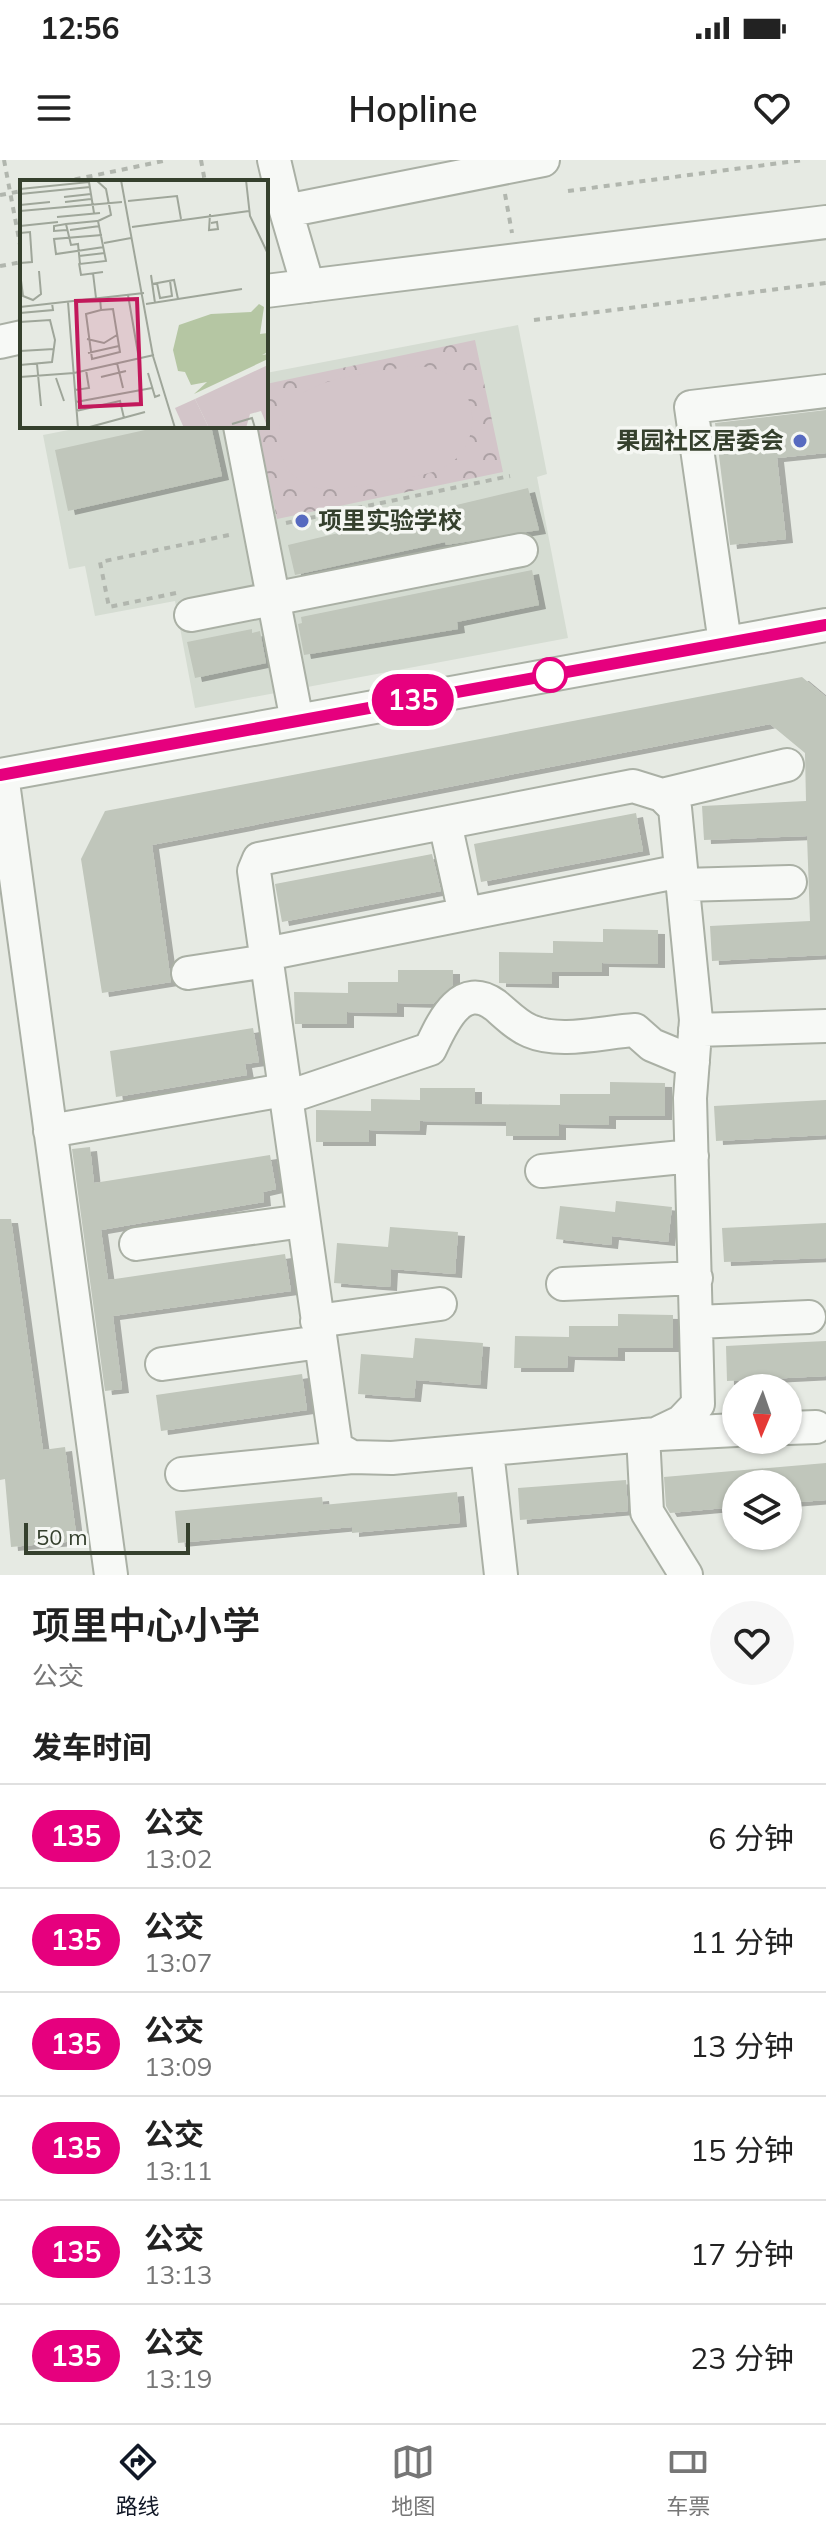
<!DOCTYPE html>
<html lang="zh">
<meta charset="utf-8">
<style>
:root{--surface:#fff;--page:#f6f6f6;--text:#222;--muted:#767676;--line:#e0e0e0;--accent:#111827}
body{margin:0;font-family:Mulish,"Noto Sans SC",sans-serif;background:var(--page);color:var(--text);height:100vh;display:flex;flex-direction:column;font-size:30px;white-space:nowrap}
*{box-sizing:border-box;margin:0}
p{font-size:26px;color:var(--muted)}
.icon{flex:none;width:44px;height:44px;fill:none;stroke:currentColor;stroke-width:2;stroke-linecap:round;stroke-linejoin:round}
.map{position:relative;height:1415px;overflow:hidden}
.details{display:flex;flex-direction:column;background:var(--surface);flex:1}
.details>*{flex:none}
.badge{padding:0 16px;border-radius:26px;font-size:28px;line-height:52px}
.needle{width:52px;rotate:182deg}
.buttons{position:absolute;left:722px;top:1214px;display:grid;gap:16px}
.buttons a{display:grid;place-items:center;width:80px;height:80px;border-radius:50%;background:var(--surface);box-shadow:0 2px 6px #0004;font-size:40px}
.scale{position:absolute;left:24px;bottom:20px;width:166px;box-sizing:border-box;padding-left:8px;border:4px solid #35402d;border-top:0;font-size:22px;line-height:28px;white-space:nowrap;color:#35402d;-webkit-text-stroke:6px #f5f7f3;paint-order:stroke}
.map>.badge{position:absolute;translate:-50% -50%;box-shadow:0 0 0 4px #fff}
h2{padding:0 32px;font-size:30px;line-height:72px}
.round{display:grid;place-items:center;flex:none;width:84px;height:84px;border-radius:42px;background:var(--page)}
.summary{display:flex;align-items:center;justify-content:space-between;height:136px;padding:0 32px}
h1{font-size:38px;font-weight:600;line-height:60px}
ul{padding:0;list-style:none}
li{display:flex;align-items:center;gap:24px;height:104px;padding:0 32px;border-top:2px solid var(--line)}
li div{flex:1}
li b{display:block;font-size:30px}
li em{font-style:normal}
li .badge{min-width:88px;font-weight:700;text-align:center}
.status{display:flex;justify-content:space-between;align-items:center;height:56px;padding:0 40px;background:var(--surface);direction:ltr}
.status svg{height:22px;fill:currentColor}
header{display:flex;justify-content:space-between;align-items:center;height:104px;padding:0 32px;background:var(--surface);font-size:36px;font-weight:600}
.tab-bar{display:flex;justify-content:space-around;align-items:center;height:112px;border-top:2px solid var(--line);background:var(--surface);font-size:22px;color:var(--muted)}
.tab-bar a{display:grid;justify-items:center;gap:4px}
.tab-bar .on{color:var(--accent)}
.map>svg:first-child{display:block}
.built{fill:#d5dcd2}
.forest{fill:url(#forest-crowns)}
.garden{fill:#d3c5c9}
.building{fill:#c0c6bb;filter:url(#shadow)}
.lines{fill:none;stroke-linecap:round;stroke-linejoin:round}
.minor-casing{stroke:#aab0a5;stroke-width:36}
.path{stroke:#b1b6ae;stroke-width:4;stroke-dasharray:6 6;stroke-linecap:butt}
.minor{stroke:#f7f9f6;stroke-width:32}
.line-casing{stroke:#fff;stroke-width:18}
.line{stroke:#e6007e;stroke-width:12}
.poi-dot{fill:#576ac0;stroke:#f5f7f3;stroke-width:3}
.stop-dot{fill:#fff;stroke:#e6007e;stroke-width:4}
.labels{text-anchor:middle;stroke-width:7;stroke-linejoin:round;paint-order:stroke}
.poi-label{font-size:24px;font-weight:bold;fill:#35402d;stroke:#f5f7f3;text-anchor:end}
.inset-road{fill:none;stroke:#9fa69a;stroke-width:2}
.view{fill:#c2185b;fill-opacity:0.15;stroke:#c2185b;stroke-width:4}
.inset-edge{fill:none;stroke:#35402d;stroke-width:4}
</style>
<div class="status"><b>12:56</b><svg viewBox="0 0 49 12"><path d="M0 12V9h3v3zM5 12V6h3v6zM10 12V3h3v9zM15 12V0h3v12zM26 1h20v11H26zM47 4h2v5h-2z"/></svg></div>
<header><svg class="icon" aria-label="menu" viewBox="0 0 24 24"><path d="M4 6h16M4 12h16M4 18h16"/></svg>Hopline<svg class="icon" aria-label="heart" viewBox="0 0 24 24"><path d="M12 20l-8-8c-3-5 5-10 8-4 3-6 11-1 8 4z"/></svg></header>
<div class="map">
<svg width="826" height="1415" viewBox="0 0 826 1415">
<defs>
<pattern id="forest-crowns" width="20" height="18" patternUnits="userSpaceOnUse" patternTransform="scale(2)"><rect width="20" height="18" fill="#d3c5c9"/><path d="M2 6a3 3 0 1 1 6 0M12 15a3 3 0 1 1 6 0" fill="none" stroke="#aca1a4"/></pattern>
<filter id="shadow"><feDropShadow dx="7" dy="4" stdDeviation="0" flood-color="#0004"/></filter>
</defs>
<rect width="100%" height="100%" fill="#e6eae3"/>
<!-- built -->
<path class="built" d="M518,165L547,314L537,317L568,478L195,548L175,441L95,456L85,406L69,409L43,275L89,266H266V213Z"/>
<!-- forest -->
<path class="forest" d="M475,180L503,312L277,359L257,266H266V224Z"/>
<!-- garden -->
<path class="garden" d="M411,206C432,206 452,211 463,229C483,260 470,301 433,312C416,317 397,319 379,322C357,326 330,334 307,325C302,323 293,315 289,310C280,299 278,283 279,270C285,215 369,215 411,206Z"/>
<!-- building -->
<path class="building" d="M826,250V293L777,298L786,379L730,385L715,263Z
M163,266H211L222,316L68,351L55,290Z
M528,328L539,370L446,385L445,382L295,415L288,385Z
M532,410L539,445L457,462L458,469L304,495L298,464L302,463L301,457Z
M252,469V473L260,471L266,503L195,518L187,482Z
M802,517L826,537V795L712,801L710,766L810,761L807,676L704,680L702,646L806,641L805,593L770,564L152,685L171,822L102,833L81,699L105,651Z
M636,653L643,691L481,722L474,684Z
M432,694L441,731L282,762L275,724Z
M603,769L658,770V804L602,803V812H552V824L499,823V792L553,793V781L603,782Z
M398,810H453V825L433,844L397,843V853L347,852V864H295L294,832L348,833V822H398Z
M253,868L259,902L245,904L247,915L116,937L110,891Z
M610,922L665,923V956H609V965L559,964V976H506V962L420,961L419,971L369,970V982H316V950L371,951V939L420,940V928H475V944L560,945V934H610Z
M826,940V975L716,981L714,946Z
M90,987L94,1023L270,995L276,1029L263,1032L264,1042L101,1070L108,1120L285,1094L291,1131L113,1156L122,1229L105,1231L72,989Z
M616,1041L672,1047L668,1082L612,1076L611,1085L556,1079L560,1046L615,1052Z
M0,1059H11L43,1290L65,1287L77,1381L11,1387L5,1319L0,1320Z
M826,1063V1098L724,1102L722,1068Z
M390,1067L458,1072L455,1114L391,1109L390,1127L334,1123L337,1083L388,1087Z
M618,1154L673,1155V1188H618V1197L568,1196L567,1208H514L515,1176L569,1177V1166H618Z
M415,1178L483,1183L480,1225L416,1220L414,1238L358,1234L361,1194L413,1198Z
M826,1181V1216L727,1221L726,1186Z
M302,1214L307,1250L161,1271L156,1235Z
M826,1303V1340L788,1343V1324H736V1347L670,1353L666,1346L664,1317Z
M626,1320L628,1351L520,1360L518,1328Z
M457,1332L460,1363L352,1373V1367L178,1383L175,1351L322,1337L323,1345Z"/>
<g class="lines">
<!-- minor casing -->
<g class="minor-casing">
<path id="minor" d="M274,0L286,51L543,0
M286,51L308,126
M266,131L826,62
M0,182L22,177
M240,266L297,561
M191,455L521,390
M725,483L691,247L826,231
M0,615L826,465
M2,615L111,1415
M633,626L662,635L675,648L696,860L690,938L698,1244L681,1262L656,1274L392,1298L352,1297L336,1288L254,711L259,699Z
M662,635L787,605
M445,663L465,754
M682,725L790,722
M266,794L681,711
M188,813L267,801
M695,870L826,866
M285,938L430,889C442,864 460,820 495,845C505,853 517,866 530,871C560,884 603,872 635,870L652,885L693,902
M50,971L284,930
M542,1011L692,996
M136,1084L303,1061
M563,1124L696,1118
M317,1161L440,1144
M697,1162L809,1157
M162,1204L320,1182
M788,1268L816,1267
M659,1274L736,1270
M643,1275L647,1352L686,1415
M487,1291L501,1415
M182,1314L352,1297"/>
</g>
<!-- path -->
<path class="path" d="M4,0L22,95
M201,0L205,22
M63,22L168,0
M568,31L803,0
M505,34L512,73
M0,35L22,31
M0,106L22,102
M534,160L826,123
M286,363L510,316
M176,433L109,447L100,402L234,374"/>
<!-- minor -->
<use href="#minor" class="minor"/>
</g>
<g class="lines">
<!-- line casing -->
<g class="line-casing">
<path id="line" d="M0,615L826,465"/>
</g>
<!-- line -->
<use href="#line" class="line"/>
</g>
<!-- markers -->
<g class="poi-dot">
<circle cx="800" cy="281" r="8"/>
<circle cx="302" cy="361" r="8"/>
</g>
<circle class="stop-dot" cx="550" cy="515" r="16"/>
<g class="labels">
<!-- poi labels -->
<g class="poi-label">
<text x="784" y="289">果园社区居委会</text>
<text x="318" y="369" text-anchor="start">项里实验学校</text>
</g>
</g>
<!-- overview -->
<g transform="translate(20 20)">
<rect width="248" height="248" fill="#e6eae3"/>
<path d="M175,219L189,248H164L155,228Z" fill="#d3c5c9"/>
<path d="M248,185V248L241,231L230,234L226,248H189L175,219Z" fill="#d3c5c9"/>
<path d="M239,124L244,127L240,154L248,153V172L242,175L248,174V179L174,214L187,202L171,205L165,192L158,191L153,170L159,145L191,134L231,132Z" fill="#b5c6a3"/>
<path class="inset-road" d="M76,0L86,9L91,35L78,41M101,0L133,176L155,248M226,0L230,36L248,74M0,9L69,2L74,33M0,14L70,7M44,17L71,14M108,21L157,16L161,39M45,22L71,19M0,25L30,22M0,31L102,22M190,34L189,50L198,49L197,42L191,43M37,37L80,33M46,44L51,65L58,64L60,84L86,81L78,41H77L46,44L34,46V51L47,50M0,46L38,42M112,47L229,31M50,50L80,46M0,53L10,52L12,82L0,83M82,55L34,59L36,74L84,67M84,63L111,58M59,76L85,73M59,83L61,95L83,92M0,93L3,116L13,120L21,114L19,91M73,93L76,118M131,95L135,123M137,103L140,118L152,116L150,101M132,104L154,100L158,119M108,115L119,179M80,118L81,130L66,134L72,179L100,172L93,129L81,130M48,122L58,248M126,124L222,109M0,127L124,113M0,133L33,130L32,123M0,142L30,140L35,160L32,182L0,185M67,159L84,163L97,155M0,171L34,169M68,173L99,166M97,183L103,208M17,184L21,226M128,193L135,217L140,215M0,197L54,193L134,175M81,197L106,191M36,198L44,221M55,210L69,208L66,190M56,222L132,208M56,231L100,221L104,238M212,244L232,238L235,248M66,248L125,232"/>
<path class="view" d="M117,119L121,224L60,227L56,121Z"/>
<rect width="248" height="248" class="inset-edge"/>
</g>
</svg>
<div class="buttons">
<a><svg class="needle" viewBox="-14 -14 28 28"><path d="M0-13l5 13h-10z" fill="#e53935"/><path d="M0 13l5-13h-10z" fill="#767676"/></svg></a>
<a><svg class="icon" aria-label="layers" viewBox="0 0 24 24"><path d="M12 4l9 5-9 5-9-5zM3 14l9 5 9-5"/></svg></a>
</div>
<div class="scale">50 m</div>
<b class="badge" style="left:413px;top:540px;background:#e6007e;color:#fff">135</b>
</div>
<section class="details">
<div class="summary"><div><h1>项里中心小学</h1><p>公交</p></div><a class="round"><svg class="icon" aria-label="heart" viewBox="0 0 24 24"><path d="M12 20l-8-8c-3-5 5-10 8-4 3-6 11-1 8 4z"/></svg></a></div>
<h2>发车时间</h2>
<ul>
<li><span class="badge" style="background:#e6007e;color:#fff">135</span><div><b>公交</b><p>13:02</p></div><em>6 分钟</em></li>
<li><span class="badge" style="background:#e6007e;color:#fff">135</span><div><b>公交</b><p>13:07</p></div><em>11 分钟</em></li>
<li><span class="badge" style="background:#e6007e;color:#fff">135</span><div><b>公交</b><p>13:09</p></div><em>13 分钟</em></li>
<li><span class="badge" style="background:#e6007e;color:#fff">135</span><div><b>公交</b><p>13:11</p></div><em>15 分钟</em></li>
<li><span class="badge" style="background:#e6007e;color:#fff">135</span><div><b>公交</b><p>13:13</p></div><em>17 分钟</em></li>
<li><span class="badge" style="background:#e6007e;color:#fff">135</span><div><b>公交</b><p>13:19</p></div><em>23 分钟</em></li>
</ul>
</section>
<nav class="tab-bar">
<a class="on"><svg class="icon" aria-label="directions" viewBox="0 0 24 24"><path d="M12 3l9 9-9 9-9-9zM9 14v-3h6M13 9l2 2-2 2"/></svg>路线</a>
<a><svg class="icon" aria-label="map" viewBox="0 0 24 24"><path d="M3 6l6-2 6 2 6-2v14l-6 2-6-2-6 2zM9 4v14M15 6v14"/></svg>地图</a>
<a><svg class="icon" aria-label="tickets" viewBox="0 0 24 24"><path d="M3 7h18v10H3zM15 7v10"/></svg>车票</a>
</nav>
